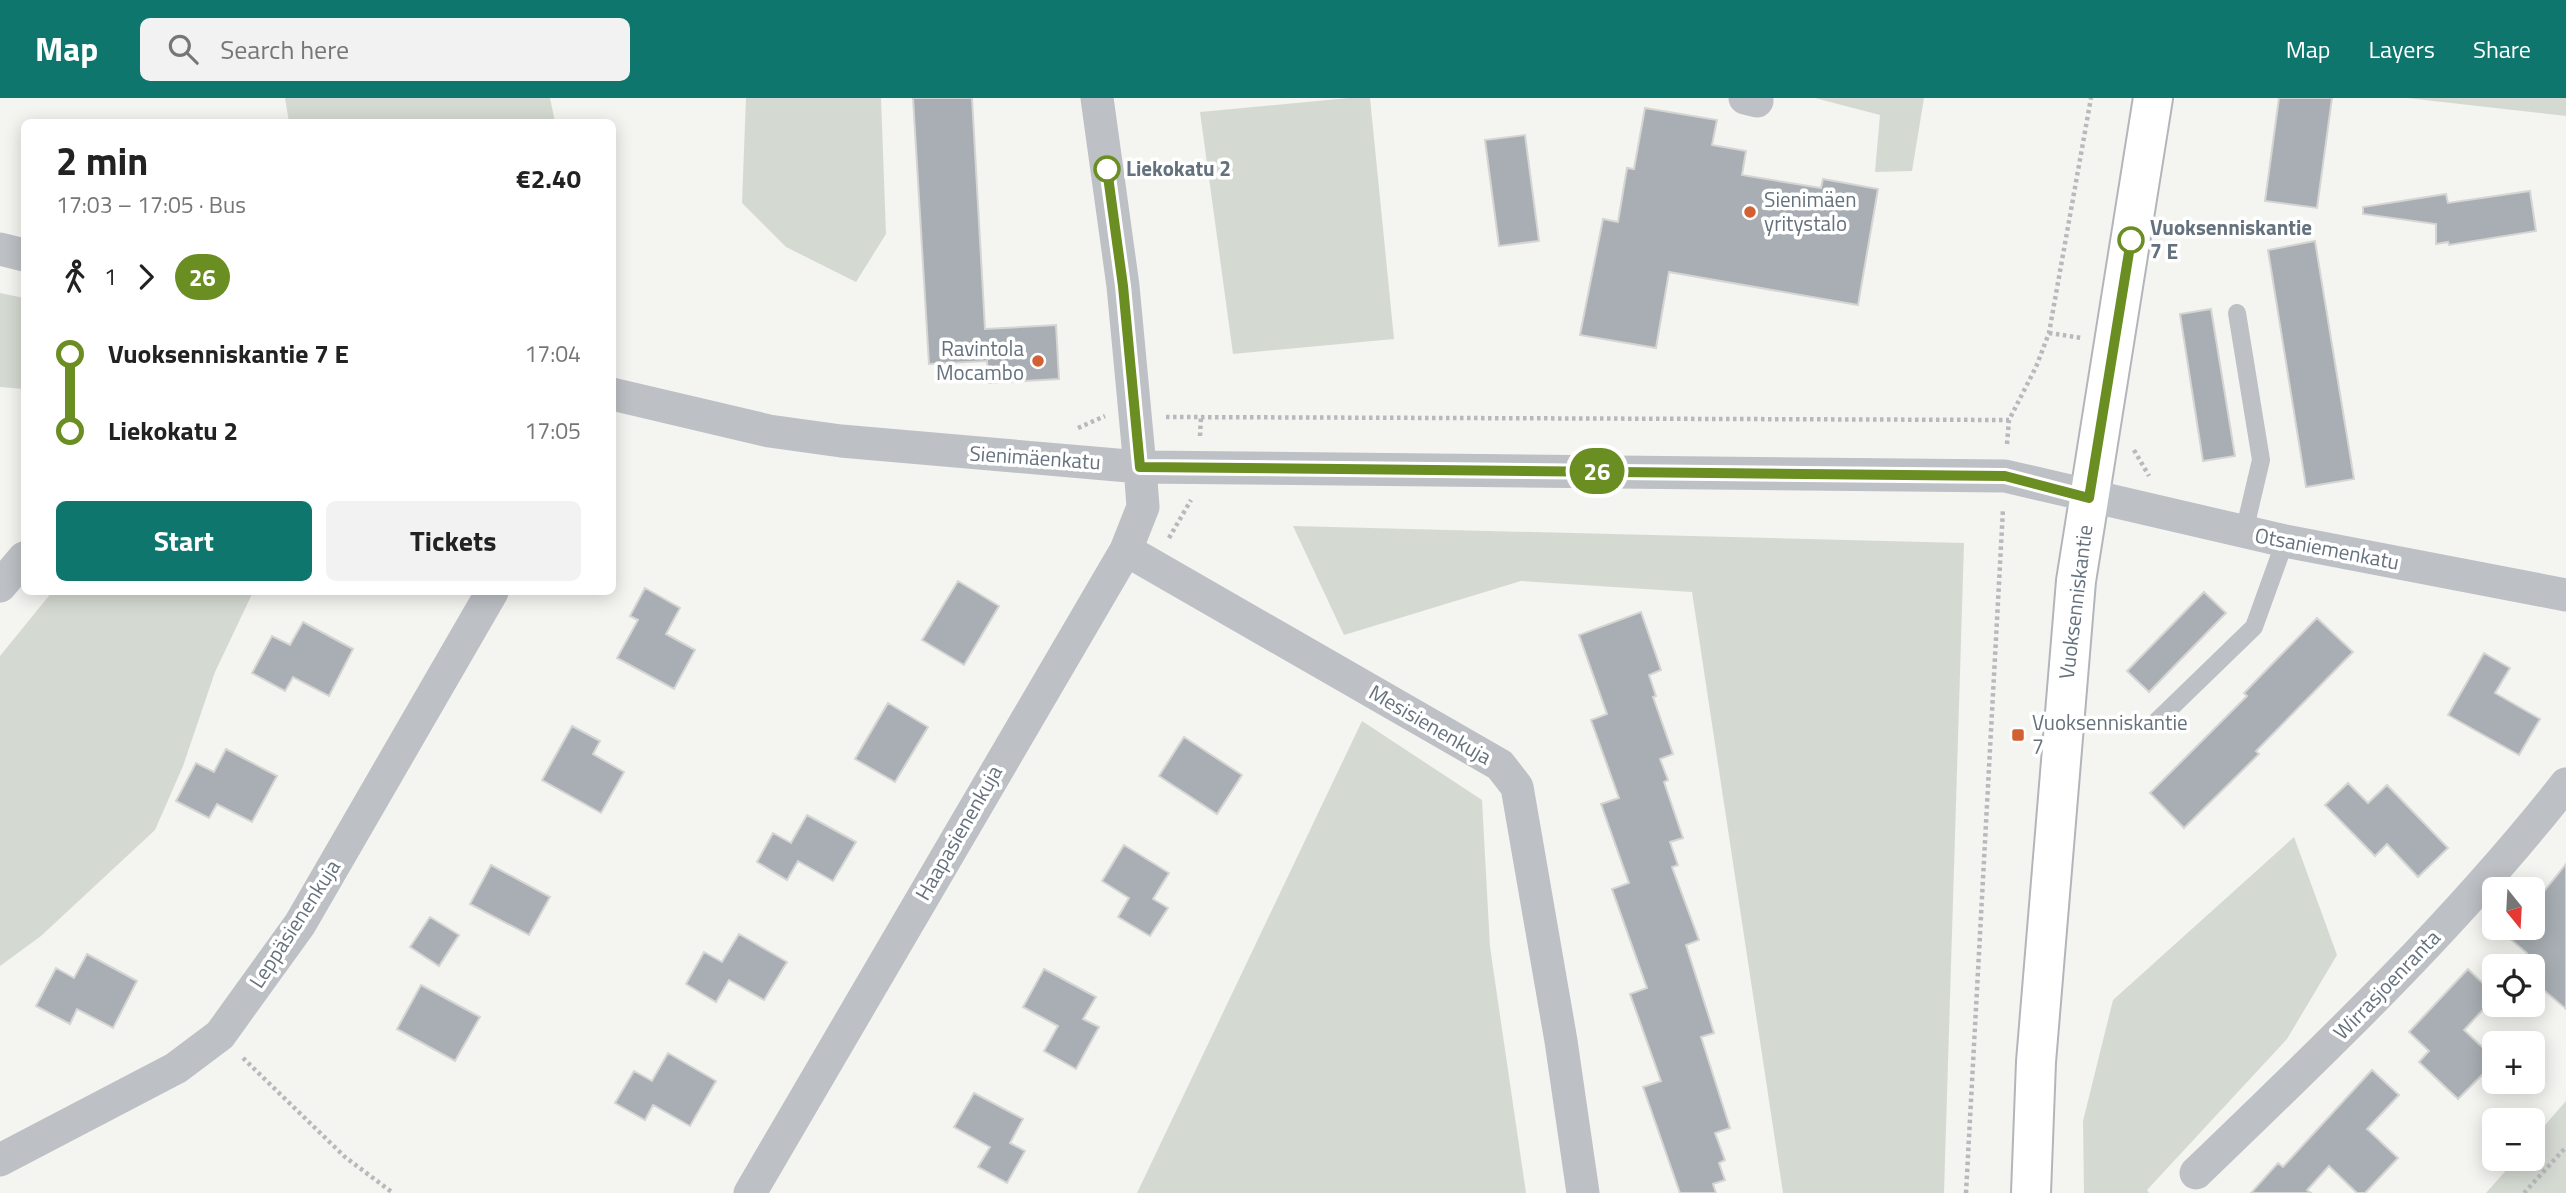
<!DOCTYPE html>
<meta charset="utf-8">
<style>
:root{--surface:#fff;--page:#f2f2f2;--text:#222;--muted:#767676;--accent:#0f766e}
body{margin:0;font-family:"Titillium Web",sans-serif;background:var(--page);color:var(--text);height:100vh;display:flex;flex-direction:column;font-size:26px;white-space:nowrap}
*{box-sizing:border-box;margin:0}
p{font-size:23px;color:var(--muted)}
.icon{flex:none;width:38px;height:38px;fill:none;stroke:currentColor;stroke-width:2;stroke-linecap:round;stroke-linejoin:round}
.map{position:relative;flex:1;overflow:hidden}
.details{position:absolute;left:21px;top:21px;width:595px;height:476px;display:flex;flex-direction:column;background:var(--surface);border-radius:10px;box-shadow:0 4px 18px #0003}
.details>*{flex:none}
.badge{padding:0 14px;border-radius:23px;font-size:24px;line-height:46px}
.needle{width:46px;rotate:162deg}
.fabs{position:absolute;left:2482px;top:779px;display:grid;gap:14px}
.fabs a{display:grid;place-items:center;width:63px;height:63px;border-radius:10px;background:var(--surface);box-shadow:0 4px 18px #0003;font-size:35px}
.map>.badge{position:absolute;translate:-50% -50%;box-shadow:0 0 0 4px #fff}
.legs{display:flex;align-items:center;gap:10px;height:77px;padding:0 35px;font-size:23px}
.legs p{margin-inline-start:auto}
.summary{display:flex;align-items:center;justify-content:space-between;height:119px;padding:0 35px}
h1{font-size:38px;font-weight:700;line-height:52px}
.cta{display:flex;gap:14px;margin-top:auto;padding:14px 35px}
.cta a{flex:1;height:80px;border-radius:10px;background:var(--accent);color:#fff;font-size:28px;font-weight:700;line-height:80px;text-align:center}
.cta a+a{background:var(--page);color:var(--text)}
ul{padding:0 35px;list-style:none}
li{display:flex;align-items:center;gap:24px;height:77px;font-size:26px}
li i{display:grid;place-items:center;width:10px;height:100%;margin:0 9px;background:currentColor}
li i::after{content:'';width:18px;height:18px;margin:-9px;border:5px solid;border-radius:50%;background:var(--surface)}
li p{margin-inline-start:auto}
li:first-child i{background:linear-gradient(#0000 50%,currentColor 0)}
li:last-child i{background:linear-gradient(currentColor 50%,#0000 0)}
header{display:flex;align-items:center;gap:42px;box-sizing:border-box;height:98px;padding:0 35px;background:var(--accent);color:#fff}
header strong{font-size:33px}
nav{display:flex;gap:38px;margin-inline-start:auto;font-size:24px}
.search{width:490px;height:63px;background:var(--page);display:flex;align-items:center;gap:18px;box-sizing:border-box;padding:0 24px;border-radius:10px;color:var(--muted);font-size:26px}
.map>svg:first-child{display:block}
.green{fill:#d4dad2}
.building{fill:#a8aeb3;stroke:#d5d5d3;stroke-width:2}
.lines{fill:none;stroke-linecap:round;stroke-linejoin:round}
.secondary-casing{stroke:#b2b6ba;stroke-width:42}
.path{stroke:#b7b9bc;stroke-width:4.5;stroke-dasharray:3.5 3.5;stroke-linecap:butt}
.lane{stroke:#bdc0c4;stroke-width:18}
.street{stroke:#bdc0c4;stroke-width:33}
.secondary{stroke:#fff;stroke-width:38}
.line-1-casing{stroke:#fff;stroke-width:16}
.line-1{stroke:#6b8e23;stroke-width:10}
.stop-1-dot{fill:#fff;stroke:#6b8e23;stroke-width:3.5}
.poi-dot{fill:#d26032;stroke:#fff;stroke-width:2.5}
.labels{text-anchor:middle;stroke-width:7;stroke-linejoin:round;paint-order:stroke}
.stop-label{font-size:21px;font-weight:bold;fill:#65727e;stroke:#fff;text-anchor:start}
.poi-label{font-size:21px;fill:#65727e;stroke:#fff;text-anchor:start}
.street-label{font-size:21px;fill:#65727e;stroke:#fff}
</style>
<header>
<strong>Map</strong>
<div class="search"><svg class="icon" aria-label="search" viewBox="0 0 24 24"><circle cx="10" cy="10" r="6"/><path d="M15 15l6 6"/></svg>Search here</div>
<nav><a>Map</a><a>Layers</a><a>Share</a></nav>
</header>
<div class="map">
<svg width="2566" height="1095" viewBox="0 0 2566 1095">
<rect width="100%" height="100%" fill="#f4f4f0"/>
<!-- green -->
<path class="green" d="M285,0H550L555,24H289Z
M746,0H881L886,136L856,184L786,149L742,105Z
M1349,0H1370L1394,241L1233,256L1200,14Z
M1815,0H1924L1912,73L1875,74L1880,17Z
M2407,0H2566V18Z
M0,195L24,200V291L0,289Z
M1293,428L1964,445L1944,1095H1783L1692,494L1521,483L1344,537Z
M52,494H253L215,574L183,668L155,732L41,838L0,868V558Z
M1362,623L1482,702L1490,849L1526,1095H1137Z
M2294,739L2337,857L2287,941L2147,1092L2149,1095H2084L2083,1023L2113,902Z
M2566,1003V1095H2486L2516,1061L2532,1060V1042Z"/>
<!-- building -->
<path class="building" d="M913,0H972L985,231L1056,227L1059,281L989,285L987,263L929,266Z
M2279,0H2332L2317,110L2265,103Z
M1645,10L1717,22L1712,47L1746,53L1742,77L1821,90L1823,81L1878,91L1858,207L1669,174L1656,250L1580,237L1603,121L1618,124L1627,70L1634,71Z
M1525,37L1539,143L1499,148L1485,42Z
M2530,93L2536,133L2449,147L2448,144L2436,146V126L2363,116V109L2446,96L2448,105Z
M2315,143L2354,381L2306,389L2268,152Z
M2211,211L2235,358L2203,363L2180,216Z
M958,483L999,508L964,567L922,542Z
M645,490L680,510L666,536L695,552L674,591L617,560L638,522L630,518Z
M2204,494L2226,515L2149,594L2127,573Z
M1641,514L1661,572L1649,577L1656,598L1653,599L1673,656L1660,661L1668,682L1664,684L1683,740L1670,744L1678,767L1672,769L1699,842L1686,847L1714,935L1701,939L1730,1030L1715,1035L1725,1062L1719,1065L1725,1082L1713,1086L1716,1095H1680L1643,989L1661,983L1630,896L1647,890L1612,791L1629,785L1601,706L1619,700L1591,622L1607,616L1579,537Z
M2317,520L2353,554L2256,653L2259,656L2184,730L2150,695L2247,598L2244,595Z
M303,524L353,551L329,598L293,579L285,593L252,575L272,538L290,547Z
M2484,555L2510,570L2495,595L2540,621L2519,657L2448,617Z
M888,605L928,629L895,684L855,661Z
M572,628L600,643L593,656L624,674L601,715L542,682Z
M1184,639L1242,677L1217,716L1159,678Z
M226,651L277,678L252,724L217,706L209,720L176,703L196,665L214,674Z
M2348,685L2368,705L2387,687L2448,750L2418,779L2387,746L2375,758L2325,707Z
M807,717L856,744L833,783L798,763L787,782L757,764L773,735L791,745Z
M1124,747L1169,775L1153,801L1168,810L1150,838L1118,819L1129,800L1102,783Z
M2566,766V911L2532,882V868H2516L2527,855L2508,839L2515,830H2532V808Z
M491,767L550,799L529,837L470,806Z
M430,819L459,837L439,868L410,849Z
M739,836L787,864L764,902L729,882L716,904L686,886L704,854L722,864Z
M87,856L137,883L113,930L77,911L70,926L36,908L56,870L74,880Z
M1044,871L1096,899L1083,921L1099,929L1076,971L1044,953L1058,928L1023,909Z
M2468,871L2494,896V900L2464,932L2494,960V965L2458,1001L2419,964L2429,953L2409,934Z
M421,887L480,919L455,963L397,931Z
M668,955L716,983L690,1028L653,1007L645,1022L615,1005L634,973L652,983Z
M2372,972L2399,997L2367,1031L2398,1060L2365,1095H2357L2329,1068L2307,1092L2311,1095H2251L2278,1065L2283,1069Z
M974,995L1023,1021L1010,1045L1025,1053L1007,1085L978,1069L990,1049L954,1029Z"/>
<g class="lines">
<!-- secondary casing -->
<g class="secondary-casing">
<path id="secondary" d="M2031,1095L2036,964L2076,483L2153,0"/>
</g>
<!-- path -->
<path class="path" d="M2049,235L2082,240
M1166,319L2009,322
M1078,330L1105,318
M1200,338L1201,318
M2007,346L2009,322L2036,269L2049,235L2091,0
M2134,352L2149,378
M1169,440L1191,402
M243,960L345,1059L393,1095
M1966,1095L2003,411
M2524,1095L2566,1049"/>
<!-- lane -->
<path class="lane" d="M2237,215L2261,362L2244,434
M2157,623L2254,529L2285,443"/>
<!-- street -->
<path class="street" d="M1745,0L1757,3
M0,151L24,157
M612,296L769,333L841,343L1140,369L2005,378L2285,443L2566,497
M1126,452L1500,667L1517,689L1561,943L1583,1095
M0,488L24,460
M0,1062L176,970L220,937L300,826L492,494
M2196,1075C2325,951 2455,827 2566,686
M750,1095L1126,452L1143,409L1140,369L1123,188L1097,0"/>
<!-- secondary -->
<use href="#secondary" class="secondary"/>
</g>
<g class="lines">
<!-- line-1 casing -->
<g class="line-1-casing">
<path id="line-1" d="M1107,71L1123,188L1140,369L2005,378L2089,400L2131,142"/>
</g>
<!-- line-1 -->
<use href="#line-1" class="line-1"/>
</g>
<!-- markers -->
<g class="stop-1-dot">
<circle cx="1107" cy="71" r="12"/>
<circle cx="2131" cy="142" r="12"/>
</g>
<g class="poi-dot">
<circle cx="1750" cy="114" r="7"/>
<circle cx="1038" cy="263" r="7"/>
<rect x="2011" y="630" width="14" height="14" rx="3.5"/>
</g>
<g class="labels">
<!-- stop labels -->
<g class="stop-label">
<text x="1126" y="78">Liekokatu 2</text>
<text x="2150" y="137">Vuoksenniskantie<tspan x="2150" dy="24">7 E</tspan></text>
</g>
<!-- poi labels -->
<g class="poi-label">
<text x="1764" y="109">Sienimäen<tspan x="1764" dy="24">yritystalo</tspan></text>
<text x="1024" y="258" text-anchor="end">Ravintola<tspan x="1024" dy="24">Mocambo</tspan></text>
<text x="2032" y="632">Vuoksenniskantie<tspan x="2032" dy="24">7</tspan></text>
</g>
<!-- street labels -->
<g class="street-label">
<text transform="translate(1035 360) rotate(4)" y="7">Sienimäenkatu</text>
<text transform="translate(2327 451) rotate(11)" y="7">Otsaniemenkatu</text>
<text transform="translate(2076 504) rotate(-83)" y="7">Vuoksenniskantie</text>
<text transform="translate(1430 627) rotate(30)" y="7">Mesisienenkuja</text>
<text transform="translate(959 735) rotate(-60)" y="7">Haapasienenkuja</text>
<text transform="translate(295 826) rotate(-57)" y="7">Leppäsienenkuja</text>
<text transform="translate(2387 887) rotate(-46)" y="7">Wirrasjoenranta</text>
</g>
</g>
</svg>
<div class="fabs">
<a><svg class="needle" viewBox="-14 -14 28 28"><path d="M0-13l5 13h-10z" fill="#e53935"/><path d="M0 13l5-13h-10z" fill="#767676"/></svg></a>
<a><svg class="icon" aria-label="locate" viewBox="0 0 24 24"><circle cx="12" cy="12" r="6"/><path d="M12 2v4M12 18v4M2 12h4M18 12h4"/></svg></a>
<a>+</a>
<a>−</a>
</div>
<b class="badge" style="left:1597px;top:373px;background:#6b8e23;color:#fff">26</b>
<section class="details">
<div class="summary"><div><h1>2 min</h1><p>17:03 – 17:05 · Bus</p></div><b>€2.40</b></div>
<div class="legs"><svg class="icon" aria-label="walk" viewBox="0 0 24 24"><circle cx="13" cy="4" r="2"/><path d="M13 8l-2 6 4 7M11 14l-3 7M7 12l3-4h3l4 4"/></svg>1<svg class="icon" aria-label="forward" viewBox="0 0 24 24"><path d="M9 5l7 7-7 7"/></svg><b class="badge" style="background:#6b8e23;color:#fff">26</b></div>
<ul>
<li><i style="color:#6b8e23"></i><b>Vuoksenniskantie 7 E</b><p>17:04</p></li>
<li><i style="color:#6b8e23"></i><b>Liekokatu 2</b><p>17:05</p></li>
</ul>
<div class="cta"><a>Start</a><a>Tickets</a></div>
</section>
</div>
